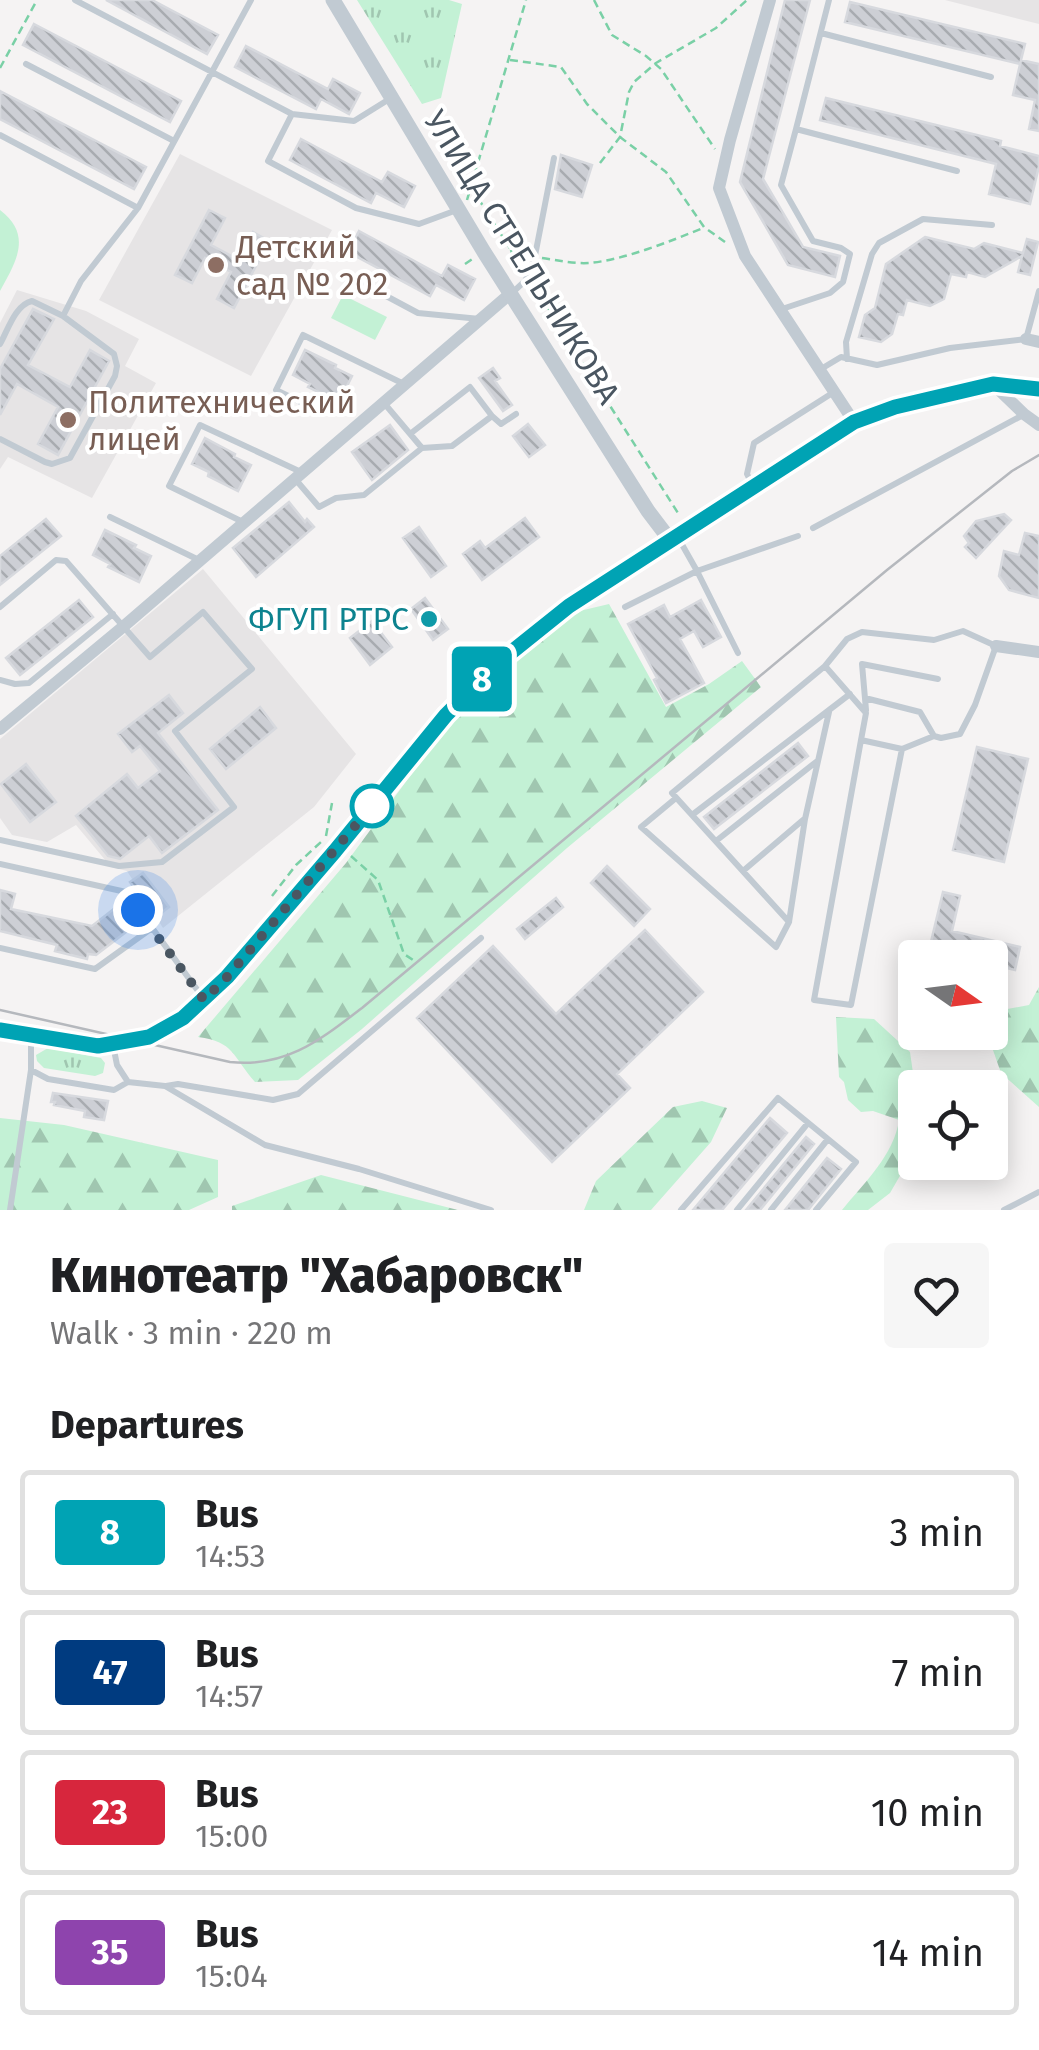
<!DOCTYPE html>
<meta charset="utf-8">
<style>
:root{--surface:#fff;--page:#f6f6f6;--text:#202124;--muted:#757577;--line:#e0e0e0}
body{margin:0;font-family:"Fira Sans",sans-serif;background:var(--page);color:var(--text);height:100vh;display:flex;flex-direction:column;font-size:38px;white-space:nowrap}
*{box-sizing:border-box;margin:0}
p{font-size:32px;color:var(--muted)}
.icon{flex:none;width:55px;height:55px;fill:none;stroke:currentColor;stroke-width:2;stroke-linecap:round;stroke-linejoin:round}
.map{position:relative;height:1210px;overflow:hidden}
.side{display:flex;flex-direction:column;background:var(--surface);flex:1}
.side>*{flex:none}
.badge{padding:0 20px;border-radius:8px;font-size:35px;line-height:65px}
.needle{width:65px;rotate:104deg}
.tools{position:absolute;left:898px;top:940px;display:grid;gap:20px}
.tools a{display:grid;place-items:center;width:110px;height:110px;border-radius:10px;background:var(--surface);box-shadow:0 5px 25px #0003;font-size:50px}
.you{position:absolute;width:50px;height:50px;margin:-25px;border:8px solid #fff;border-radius:50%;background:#1a73e8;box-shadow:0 0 0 15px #1a73e833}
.map>.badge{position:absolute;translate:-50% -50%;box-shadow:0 0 0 5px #fff}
h2{padding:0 50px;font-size:38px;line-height:90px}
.round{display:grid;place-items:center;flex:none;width:105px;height:105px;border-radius:10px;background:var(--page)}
.summary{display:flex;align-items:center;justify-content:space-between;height:170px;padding:0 50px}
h1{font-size:48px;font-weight:800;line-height:75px}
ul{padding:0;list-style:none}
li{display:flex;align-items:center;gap:30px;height:125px;margin:0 20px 15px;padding:0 30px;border:5px solid var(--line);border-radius:10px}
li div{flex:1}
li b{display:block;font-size:38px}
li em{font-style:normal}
li .badge{min-width:110px;font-weight:700;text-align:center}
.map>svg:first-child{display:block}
.education{fill:#e6e4e5}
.grass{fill:url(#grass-tufts)}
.forest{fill:url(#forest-firs)}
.garden{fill:#c3f1d5}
.building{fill:url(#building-back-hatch);stroke:#d7d9de;stroke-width:2.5}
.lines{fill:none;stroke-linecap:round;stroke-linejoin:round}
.path{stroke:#7ad0a6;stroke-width:2.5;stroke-dasharray:8 5;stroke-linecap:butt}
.service{stroke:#c1cad2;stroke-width:6}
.minor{stroke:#c1cad2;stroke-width:12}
.tertiary{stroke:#c1cad2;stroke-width:15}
.primary{stroke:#b3c2d1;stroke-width:20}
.tram{stroke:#b5b8bd;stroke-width:2.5}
.line-casing{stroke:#fff;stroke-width:22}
.line{stroke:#00a3b4;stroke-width:15}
.walk{stroke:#4a5661;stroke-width:10;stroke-dasharray:0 18}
.education-dot{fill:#8d6e63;stroke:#fff;stroke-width:4}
.culture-dot{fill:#0f9aa8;stroke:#fff;stroke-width:4}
.stop-dot{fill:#fff;stroke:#00a3b4;stroke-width:5}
.labels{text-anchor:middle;stroke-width:8;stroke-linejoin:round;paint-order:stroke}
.education-label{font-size:32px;fill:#785e54;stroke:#fff;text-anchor:start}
.street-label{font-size:32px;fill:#4a5661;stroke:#fff}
.culture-label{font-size:32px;fill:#0d838f;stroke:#fff;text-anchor:end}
</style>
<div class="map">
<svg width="1039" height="1210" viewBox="0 0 1039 1210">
<defs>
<pattern id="grass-tufts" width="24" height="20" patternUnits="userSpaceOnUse" patternTransform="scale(2.5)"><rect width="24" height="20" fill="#c3f1d5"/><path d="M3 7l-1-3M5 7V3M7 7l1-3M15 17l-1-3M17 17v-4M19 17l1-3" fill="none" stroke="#a0c6b0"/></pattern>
<pattern id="forest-firs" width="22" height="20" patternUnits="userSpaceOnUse" patternTransform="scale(2.5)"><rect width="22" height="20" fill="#c3f1d5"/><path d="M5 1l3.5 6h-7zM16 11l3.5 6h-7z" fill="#a0c6b0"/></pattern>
<pattern id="building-back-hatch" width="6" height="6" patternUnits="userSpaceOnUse" patternTransform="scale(2.5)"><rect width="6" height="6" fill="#cdcfd5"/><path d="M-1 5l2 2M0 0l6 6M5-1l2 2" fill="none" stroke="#a8abb0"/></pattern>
</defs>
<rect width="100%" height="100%" fill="#f5f3f3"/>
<!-- education -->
<path class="education" d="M945,0H1039V24Z
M180,154L332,230L251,376L99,300Z
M17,290L86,311L139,339L125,366L156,383L92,498L8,457L0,469V323Z
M203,569L356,754L314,807L163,928L127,871L111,867L76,825L47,842L12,835L0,818V739Z"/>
<!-- grass -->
<path class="grass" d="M357,0H449L462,4L441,98L422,104Z
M48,1048L101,1058L105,1063L103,1073L95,1076L44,1068L37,1061L36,1055Z"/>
<!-- forest -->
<path class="forest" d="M609,604L666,707L709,684L742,661L761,687L567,848L362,1029L298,1080L255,1082C232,1056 235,1042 198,1037L346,863L441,734L487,682L571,613Z
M1039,987V1107L1001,1073L987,1033L990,1032V1023L1002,1010L1029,1005Z
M836,1017L874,1019L910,1052L915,1087V1150L890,1193L868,1210H842C864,1183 894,1155 899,1120L873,1111L861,1112L848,1100L844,1082L839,1077Z
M702,1101L727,1108L711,1142L651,1210H584L596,1181L673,1107Z
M0,1118L64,1125L218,1160V1197L189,1210H0Z
M321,1175L458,1210H232V1206Z"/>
<!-- garden -->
<path class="garden" d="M0,210C33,235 16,262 0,291Z
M343,295L387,317L375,340L331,318Z"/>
<!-- building -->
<path class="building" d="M106,0H152L218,35L207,54Z
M785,0H810L763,179L803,247L840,256L835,277L788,265L740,182Z
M850,2L1025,44L1020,64L845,22Z
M34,24L181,101L170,122L23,45Z
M246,46L328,89L333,79L360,93L349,114L321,99L316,109L235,67Z
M1021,60L1039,64V131L1029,129L1035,100L1013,95Z
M0,91L146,167L134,189L0,119Z
M826,98L1001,141L1000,146L1039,156V166L1030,204L989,194L996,164L820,120Z
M301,139L382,182L388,172L415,186L404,207L376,193L371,203L290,160Z
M561,155L592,165L582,197L555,189Z
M209,210L225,218L211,245L239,260L253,232L269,241L234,308L217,299L231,272L205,258L192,283L175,275Z
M359,231L442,276L448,265L475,279L464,300L436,285L430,296L348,252Z
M925,237L974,249L984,243L1023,253L1027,239L1038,242L1030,275L1018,272L1022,256L985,277L967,272L966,277L951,274L944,299L930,306L907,300L903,315L898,314L892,334L881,342L859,337L865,315L875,308L886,264Z
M33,309L54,319L28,365L70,387L90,350L109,361L58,455L38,444L58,407L17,384L0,415V369Z
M305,350L336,365L335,368L352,376L339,402L308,387L310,384L293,375Z
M493,368L500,378L495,381L512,405L503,411L479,378Z
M528,424L545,445L529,457L513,436Z
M390,425L408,450L372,480L352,452Z
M205,438L235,454L234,457L251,465L238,491L208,476L209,472L192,464Z
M289,502L305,522L307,519L314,527L256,577L233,548Z
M1004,514L1011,520L976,558L965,547L969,543L964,536L976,521Z
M525,518L539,537L482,580L463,554L480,541L485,548Z
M46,519L61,536L0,585V556Z
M419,527L446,566L431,577L403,538Z
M105,530L136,545L134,548L151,556L139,582L108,567L110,564L93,555Z
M1025,533L1039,536V598L1009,590L999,576L1004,551L1019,555Z
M425,598L448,629L433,640L411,609Z
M79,600L93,617L20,675L6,658Z
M701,600L721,637L703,647L694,631L680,639L704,683L666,703L654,680L657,678L628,624L664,605L670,617Z
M372,621L392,647L370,665L350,638Z
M169,695L183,713L158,733L218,810L162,853L149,836L120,859L108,856L76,816L127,774L138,788L160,771L140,746L132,752L118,734Z
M260,707L276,728L226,769L210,749Z
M798,743L808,756L714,829L704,817Z
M977,747L1028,759L1004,862L953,850Z
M26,764L56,802L30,822L1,784Z
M607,866L650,909L634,926L591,883Z
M143,873L169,907L156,917L130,882Z
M0,890L15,894L11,909L92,926L115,908L130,929L96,955L88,954L87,959L55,951L57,945L0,931Z
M943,892L960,896L952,931L1020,947L1015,970L990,964V958H963L929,950Z
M556,898L563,907L525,939L517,929Z
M645,930L703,992L617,1074L630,1088L552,1162L417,1018L493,946L556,1014Z
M53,1093L108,1101L104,1120L84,1117L85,1111L54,1105L55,1102H51Z
M770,1118L787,1133L722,1210H693Z
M806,1137L814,1144L760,1210H746Z
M827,1158L841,1169L808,1210H785Z"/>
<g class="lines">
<!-- path -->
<path class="path" d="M594,0L612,35L646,56L661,69L715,149
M510,60L561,67L587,104L620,137L666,172L704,227L725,242
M0,68L37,0
M600,163L620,137L629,92L634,82L656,63L716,28L747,0
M471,187L511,250L524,254
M467,200L526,0
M511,250L517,273L521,275
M542,258C558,260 573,264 589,263C624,260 671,241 703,228
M465,264L474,258
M534,286L678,513
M326,836L332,803
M351,856L378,880L404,954L416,962
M272,896L296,865L321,842"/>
<!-- service -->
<path class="service" d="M75,0L292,114L354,121L391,98
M829,0L796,129L957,171
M821,33L991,77
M26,64L174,141
M292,114L268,161L356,208L419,224L457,210
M0,135L138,208
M345,274L418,313L480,319
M513,292L525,281L533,266L554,158
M782,309L830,293L843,282L850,254L841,248L813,241L781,185L796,129
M63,316L81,281L138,208L251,0
M0,344C8,330 15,305 32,301L63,316L114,354L117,366L115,376L70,458L52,464L45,462L0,439
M847,359L846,342L872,254L879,243L923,219L992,225
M821,369L841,357L877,365L950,348L1026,339L1039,291
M384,403L422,448L452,446L492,416L501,424L516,414
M311,407L276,390L303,335L404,384
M410,434L470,387L492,416
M296,480L319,507L336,498L364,495L422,448
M752,484L747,474L754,443L834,392
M110,517L199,560
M243,522L169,486L200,425L301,472
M813,528L1023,415
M680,541L697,571L798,536
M0,607L56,560L66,561L150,657L203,612L252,669L175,731L234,807L162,862L119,866L0,840
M625,607L697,571L738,653
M825,666L847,639L862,632L934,640L963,631L996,646L975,705L960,734L941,738L934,736
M0,680L15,684L29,683L113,614
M865,698L920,712L934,736L902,749
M866,710L862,664L938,679
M676,798L641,827L776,947L789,922L805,819L829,712
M692,815L850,694
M716,841L816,762
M0,864L126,892L201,995
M743,871L803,820
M789,922L672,793L825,666L866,713L861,740L814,1000L851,1005L902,749L861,740
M0,948L95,969L152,928
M31,1039V1070L48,1079L114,1090L128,1082
M113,1045L117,1065L128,1082L165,1086L265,1145L359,1169L491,1210
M166,1086L178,1084L273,1100L298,1094L481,938
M10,1210L31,1070
M681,1210L778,1098L856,1162L816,1210
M737,1210L808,1123
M771,1210L828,1139
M1004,1210L1039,1192"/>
<!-- minor -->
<path class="minor" d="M770,0L730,140L719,188L745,256L854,422
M1026,339L1039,342
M996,387L1024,414L1039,425
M996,646L1039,652
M0,729L124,626L511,293"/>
<!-- tertiary -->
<path class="tertiary" d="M333,0L484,252L648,511L670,540"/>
<!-- primary -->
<path class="primary" d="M0,1030L98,1046L149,1037L183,1018L227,977L335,851L446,715L499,661L569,606L854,422L895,407L993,384L1039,389"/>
<!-- tram -->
<path class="tram" d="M0,1010L230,1062C286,1068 320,1040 362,1008L887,570L1012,471L1039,455"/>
</g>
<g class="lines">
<!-- line casing -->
<g class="line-casing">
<path id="line" d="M0,1030L98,1046L149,1037L183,1018L227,977L335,851L446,715L499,662L569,606L854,422L895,407L993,384L1039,389"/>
</g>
<!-- line -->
<use href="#line" class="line"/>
<!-- walk -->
<path class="walk" d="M138,910L204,1000L227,977L372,806"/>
</g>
<!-- markers -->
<g class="education-dot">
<circle cx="216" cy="265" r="10"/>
<circle cx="68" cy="420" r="10"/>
</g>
<circle class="culture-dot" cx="429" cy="619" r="10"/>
<circle class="stop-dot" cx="372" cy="806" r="20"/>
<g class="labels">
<!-- education labels -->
<g class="education-label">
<text x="236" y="258">Детский<tspan x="236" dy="37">сад № 202</tspan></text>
<text x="88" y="413">Политехнический<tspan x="88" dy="37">лицей</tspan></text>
</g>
<!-- street labels -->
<g class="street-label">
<text transform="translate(522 257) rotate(58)" y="11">УЛИЦА СТРЕЛЬНИКОВА</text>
</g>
<!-- culture labels -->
<g class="culture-label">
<text x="409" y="630">ФГУП РТРС</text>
</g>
</g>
</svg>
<div class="tools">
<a><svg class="needle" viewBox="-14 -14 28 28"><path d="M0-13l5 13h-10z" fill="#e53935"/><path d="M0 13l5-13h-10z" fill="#757577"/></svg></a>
<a><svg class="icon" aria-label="locate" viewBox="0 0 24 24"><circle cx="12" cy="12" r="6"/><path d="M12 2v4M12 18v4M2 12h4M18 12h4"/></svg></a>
</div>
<div class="you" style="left:138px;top:910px"></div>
<b class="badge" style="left:482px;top:679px;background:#00a3b4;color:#fff">8</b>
</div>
<section class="side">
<div class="summary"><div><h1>Кинотеатр &quot;Хабаровск&quot;</h1><p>Walk · 3 min · 220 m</p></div><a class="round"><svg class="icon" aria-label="heart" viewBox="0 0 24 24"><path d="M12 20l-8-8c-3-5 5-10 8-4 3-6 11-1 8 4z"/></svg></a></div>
<h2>Departures</h2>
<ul>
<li><span class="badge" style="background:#00a3b4;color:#fff">8</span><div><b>Bus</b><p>14:53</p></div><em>3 min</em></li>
<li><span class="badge" style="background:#003b80;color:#fff">47</span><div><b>Bus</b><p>14:57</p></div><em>7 min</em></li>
<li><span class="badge" style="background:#d7263d;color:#fff">23</span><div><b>Bus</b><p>15:00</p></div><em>10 min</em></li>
<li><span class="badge" style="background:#8e44ad;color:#fff">35</span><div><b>Bus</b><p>15:04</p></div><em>14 min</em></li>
</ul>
</section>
